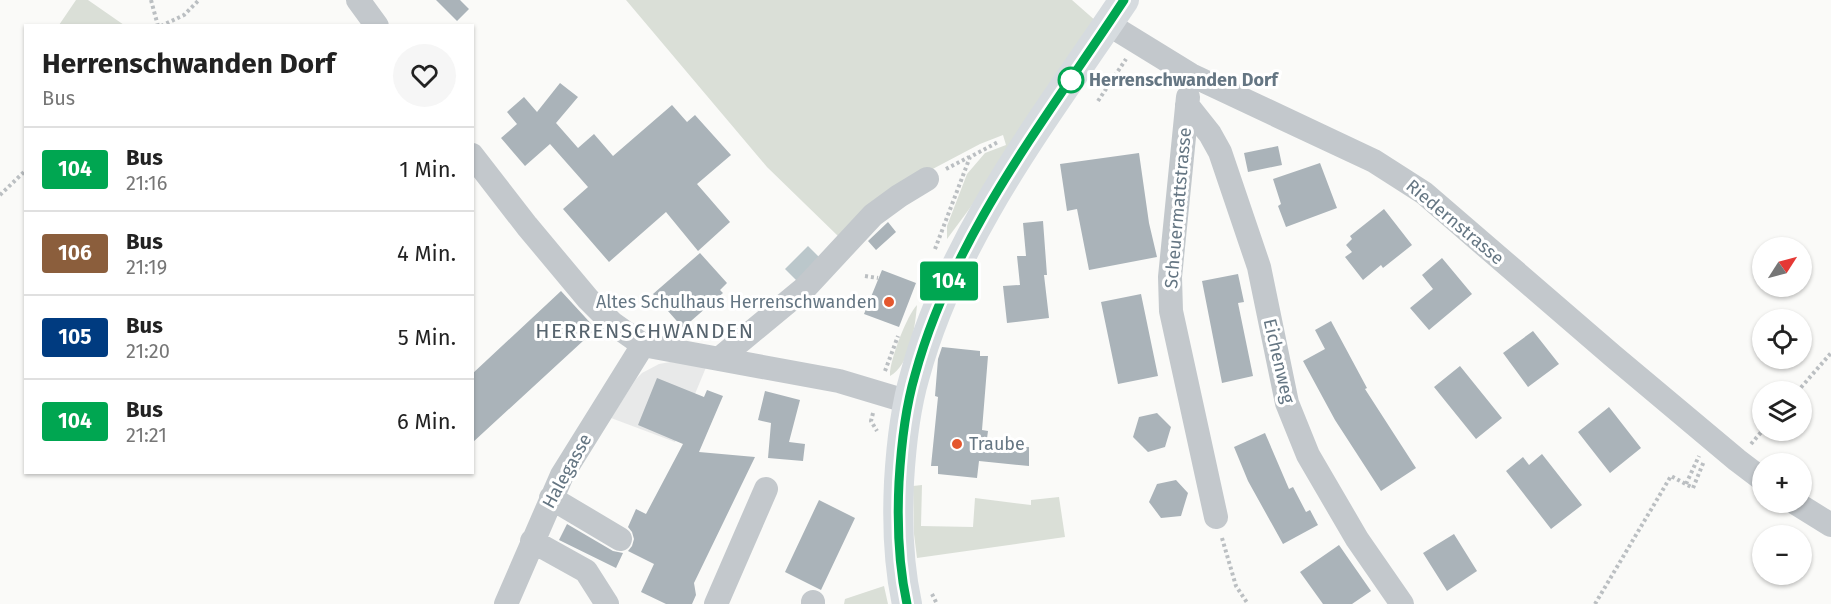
<!DOCTYPE html>
<html lang="de">
<meta charset="utf-8">
<style>
:root{--surface:#fff;--page:#f6f6f6;--text:#222;--muted:#767676;--line:#e0e0e0}
body{margin:0;font-family:"Fira Sans",sans-serif;background:var(--page);color:var(--text);height:100vh;display:flex;flex-direction:column;font-size:22px;white-space:nowrap}
*{box-sizing:border-box;margin:0}
p{font-size:20px;color:var(--muted)}
.icon{flex:none;width:33px;height:33px;fill:none;stroke:currentColor;stroke-width:2;stroke-linecap:round;stroke-linejoin:round}
.map{position:relative;flex:1;overflow:hidden}
.details{position:absolute;left:24px;top:24px;width:450px;height:450px;display:flex;flex-direction:column;background:var(--surface);border-radius:0px;box-shadow:0 2px 4px #0004}
.details>*{flex:none}
.badge{padding:0 12px;border-radius:4px;font-size:21px;line-height:39px}
.needle{width:39px;rotate:54deg}
.tools{position:absolute;left:1752px;top:237px;display:grid;gap:12px}
.tools a{display:grid;place-items:center;width:60px;height:60px;border-radius:50%;background:var(--surface);box-shadow:0 2px 4px #0004;font-size:30px}
.map>.badge{position:absolute;translate:-50% -50%;box-shadow:0 0 0 3px #fff}
.round{display:grid;place-items:center;flex:none;width:63px;height:63px;border-radius:32px;background:var(--page)}
.head{display:flex;align-items:center;justify-content:space-between;height:102px;padding:0 18px}
h1{font-size:28px;font-weight:700;line-height:45px}
ul{padding:0;list-style:none}
li{display:flex;align-items:center;gap:18px;height:84px;padding:0 18px;border-top:2px solid var(--line)}
li div{flex:1}
li b{display:block;font-size:22px}
li em{font-style:normal}
li .badge{min-width:66px;font-weight:700;text-align:center}
.map>svg:first-child{display:block}
.built{fill:#e8e9e9}
.green{fill:#dadfd7}
.water{fill:#bbc7cb}
.building{fill:#aab3b9}
.lines{fill:none;stroke-linecap:round;stroke-linejoin:round}
.path{stroke:#bbbfc2;stroke-width:4;stroke-dasharray:3 3;stroke-linecap:butt}
.minor{stroke:#c3c8cc;stroke-width:24}
.major{stroke:#d6dbdf;stroke-width:30}
.line-casing{stroke:#fff;stroke-width:14}
.line{stroke:#00a651;stroke-width:9}
.stop-dot{fill:#fff;stroke:#00a651;stroke-width:3}
.poi-dot{fill:#e4572e;stroke:#fff;stroke-width:2}
.labels{text-anchor:middle;stroke-width:6;stroke-linejoin:round;paint-order:stroke}
.stop-label{font-size:18px;font-weight:bold;fill:#657683;stroke:#fff;text-anchor:start}
.street-label{font-size:18px;fill:#657683;stroke:#fff}
.poi-label{font-size:18px;fill:#657683;stroke:#fff;text-anchor:end}
.quarter-label{font-size:21px;letter-spacing:1.5px;fill:#57646e;stroke:#fff}
</style>
<div class="map">
<svg width="1831" height="604" viewBox="0 0 1831 604">
<rect width="100%" height="100%" fill="#fafaf8"/>
<!-- built -->
<path class="built" d="M670,362L707,365L675,442L611,418L636,379L642,373L659,364Z"/>
<!-- green -->
<path class="green" d="M76,0H88L124,25H59Z
M626,0H1072L1097,22L970,208L947,239V226L967,174L985,153L1006,145L1003,135L980,144L874,200L839,237L767,167Z
M917,305C915,328 910,365 890,376C889,362 907,315 917,305Z
M922,485L921,526L973,527L975,498L1031,505V500L1059,497L1065,537L917,558L914,534L913,486Z
M884,586L888,604H844L845,599Z"/>
<!-- water -->
<path class="water" d="M808,246L822,260L799,283L785,269Z"/>
<!-- building -->
<path class="building" d="M436,0H460L469,9L457,21Z
M560,83L578,97L556,123L578,148L594,134L613,156L672,105L687,122L695,115L731,155L697,184L730,222L698,251L666,212L609,262L563,209L588,187L550,144L525,166L501,138L517,124L507,112L524,97L537,112Z
M1278,146L1282,165L1248,172L1244,153Z
M1139,153L1149,223L1157,257L1089,270L1077,209L1067,211L1060,164Z
M1320,163L1337,208L1286,227L1278,206L1281,204L1273,179Z
M1384,209L1412,245L1383,268L1381,265L1363,280L1345,257L1352,252L1346,245L1352,239L1350,236Z
M1043,221L1047,275H1044L1049,318L1007,323L1003,286L1020,285L1017,256H1026L1023,223Z
M888,222L896,232L876,250L868,241Z
M700,253L727,283L720,290L723,293L683,328L653,294Z
M1442,258L1472,294L1429,330L1410,308L1433,289L1422,275Z
M882,270L916,283L899,327L864,314Z
M1238,274L1244,302L1238,303L1253,376L1222,383L1202,281Z
M561,291L596,329L472,443V374Z
M1141,294L1158,376L1118,384L1101,302Z
M1331,321L1367,388L1365,389L1416,468L1381,491L1335,420L1303,361L1325,349L1315,330Z
M1533,331L1559,364L1528,387L1503,353Z
M942,347L980,351V356H988L982,430L988,431L986,446L1029,447V466L979,461L977,478L938,474V466H931L938,397L935,396L938,359Z
M1460,366L1502,418L1476,439L1434,387Z
M657,378L704,397L707,390L723,396L699,452L755,457L694,583L696,595L692,604H666L641,592L654,564L628,551L632,546L634,539L632,532L628,527L636,509L646,514L683,444L638,425Z
M765,391L800,400L789,442L805,444L803,461L768,458L771,423L758,420Z
M1609,407L1641,448L1610,473L1578,432Z
M1157,413L1171,427L1165,447L1148,452L1133,437L1139,417Z
M1265,433L1289,489L1293,487L1306,512L1310,510L1318,525L1283,544L1248,481L1234,447Z
M1542,454L1582,505L1551,529L1506,471L1523,457L1529,465Z
M1176,480L1188,493L1181,516L1161,518L1149,502L1157,484Z
M819,500L855,518L821,590L785,572Z
M567,524L613,551L623,553L616,568L559,540Z
M1454,534L1477,571L1447,591L1423,553Z
M1339,545L1371,591L1352,604H1323L1300,572Z"/>
<g class="lines">
<!-- path -->
<path class="path" d="M151,0L158,26
M161,26L184,15L199,0
M1098,101L1126,59
M946,169L969,157
M0,195L26,170
M935,249L970,157L998,142
M865,276L878,278
M885,371L898,336
M1797,392L1831,353
M873,413L871,421L877,431
M1751,444L1763,430
M1686,484L1699,456
M1222,538L1236,586L1248,604
M932,594L937,604
M1595,604L1671,476L1693,488L1704,461"/>
<!-- minor -->
<path class="minor" d="M358,0L377,26
M1108,24L1191,75L1374,161L1424,193L1613,356L1737,460L1762,479
M1188,97L1170,277L1171,311L1216,517
M1187,105L1210,134L1220,152L1259,267L1287,403L1308,455L1357,539L1402,604
M472,155L527,226L588,299L612,323L643,345L839,381L909,402
M719,359L806,287L873,215L899,196L927,179
M551,498L620,539
M1794,502L1831,525
M532,541L586,571L607,604
M506,604L562,475L643,345
M716,604L766,489
M813,604V602"/>
<!-- major -->
<path class="major" d="M907,604C898,563 897,524 899,482C901,447 905,409 915,375C953,235 1045,118 1124,0"/>
</g>
<g class="lines">
<!-- line casing -->
<g class="line-casing">
<path id="line" d="M907,604C898,563 897,524 899,482C901,447 905,409 915,375C953,235 1046,119 1124,0"/>
</g>
<!-- line -->
<use href="#line" class="line"/>
</g>
<!-- markers -->
<circle class="stop-dot" cx="1071" cy="80" r="12"/>
<g class="poi-dot">
<circle cx="889" cy="302" r="6"/>
<circle cx="957" cy="444" r="6"/>
</g>
<g class="labels">
<!-- stop labels -->
<g class="stop-label">
<text x="1089" y="86">Herrenschwanden Dorf</text>
</g>
<!-- street labels -->
<g class="street-label">
<text transform="translate(1178 208) rotate(-85)" y="6">Scheuermattstrasse</text>
<text transform="translate(1455 222) rotate(40)" y="6">Riedernstrasse</text>
<text transform="translate(1279 361) rotate(77)" y="6">Eichenweg</text>
<text transform="translate(567 471) rotate(-61)" y="6">Halegasse</text>
</g>
<!-- poi labels -->
<g class="poi-label">
<text x="877" y="308">Altes Schulhaus Herrenschwanden</text>
<text x="969" y="450" text-anchor="start">Traube</text>
</g>
<!-- quarter labels -->
<g class="quarter-label">
<text x="645" y="338">HERRENSCHWANDEN</text>
</g>
</g>
</svg>
<div class="tools">
<a><svg class="needle" viewBox="-14 -14 28 28"><path d="M0-13l5 13h-10z" fill="#e53935"/><path d="M0 13l5-13h-10z" fill="#767676"/></svg></a>
<a><svg class="icon" aria-label="locate" viewBox="0 0 24 24"><circle cx="12" cy="12" r="6"/><path d="M12 2v4M12 18v4M2 12h4M18 12h4"/></svg></a>
<a><svg class="icon" aria-label="layers" viewBox="0 0 24 24"><path d="M12 4l9 5-9 5-9-5zM3 14l9 5 9-5"/></svg></a>
<a>+</a>
<a>−</a>
</div>
<b class="badge" style="left:949px;top:281px;background:#00a651;color:#fff">104</b>
<section class="details">
<div class="head"><div><h1>Herrenschwanden Dorf</h1><p>Bus</p></div><a class="round"><svg class="icon" aria-label="heart" viewBox="0 0 24 24"><path d="M12 20l-8-8c-3-5 5-10 8-4 3-6 11-1 8 4z"/></svg></a></div>
<ul>
<li><span class="badge" style="background:#00a651;color:#fff">104</span><div><b>Bus</b><p>21:16</p></div><em>1 Min.</em></li>
<li><span class="badge" style="background:#8b5e3c;color:#fff">106</span><div><b>Bus</b><p>21:19</p></div><em>4 Min.</em></li>
<li><span class="badge" style="background:#003b80;color:#fff">105</span><div><b>Bus</b><p>21:20</p></div><em>5 Min.</em></li>
<li><span class="badge" style="background:#00a651;color:#fff">104</span><div><b>Bus</b><p>21:21</p></div><em>6 Min.</em></li>
</ul>
</section>
</div>
